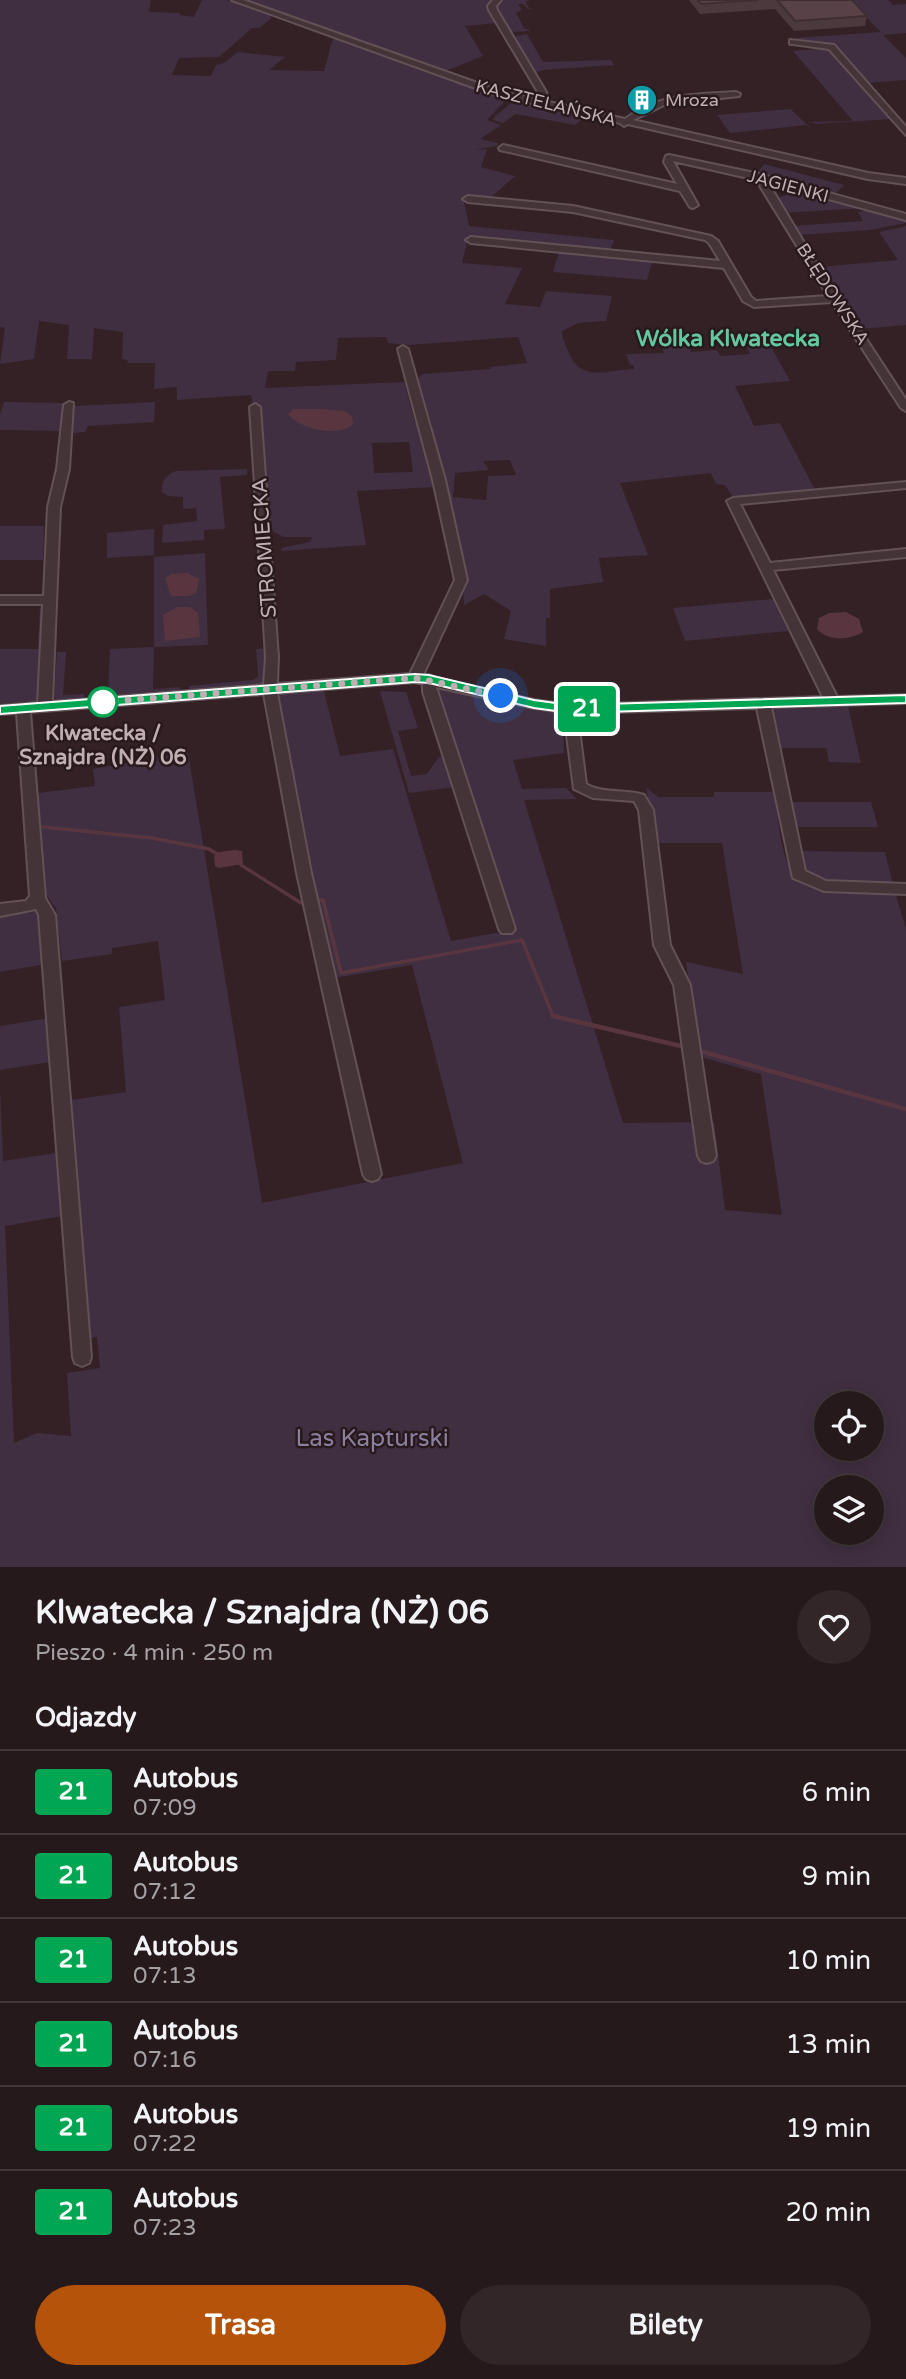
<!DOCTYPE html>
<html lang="pl">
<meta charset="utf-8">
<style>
:root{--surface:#26191c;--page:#322629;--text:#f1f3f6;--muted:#a4a0a3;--line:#42383b;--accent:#b45309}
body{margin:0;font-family:"Varela Round",sans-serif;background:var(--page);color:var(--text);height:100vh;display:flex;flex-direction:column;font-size:26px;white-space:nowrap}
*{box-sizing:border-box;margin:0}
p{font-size:23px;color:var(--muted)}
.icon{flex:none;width:38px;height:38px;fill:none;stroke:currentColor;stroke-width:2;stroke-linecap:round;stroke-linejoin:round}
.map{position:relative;height:1567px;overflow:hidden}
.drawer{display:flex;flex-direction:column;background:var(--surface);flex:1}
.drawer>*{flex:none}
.badge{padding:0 14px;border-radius:5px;font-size:24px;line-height:46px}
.controls{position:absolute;left:814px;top:1391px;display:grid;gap:14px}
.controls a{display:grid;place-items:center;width:70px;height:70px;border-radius:50%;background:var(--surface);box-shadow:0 4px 18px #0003,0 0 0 2px var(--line);font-size:35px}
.you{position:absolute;width:35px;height:35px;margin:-18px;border:5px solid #fff;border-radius:50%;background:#1a73e8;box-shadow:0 0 0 10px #1a73e833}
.map>.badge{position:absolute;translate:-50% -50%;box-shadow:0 0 0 4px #fff}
h2{padding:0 35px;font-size:26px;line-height:63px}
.round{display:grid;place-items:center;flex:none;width:74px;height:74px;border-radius:37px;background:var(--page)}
.head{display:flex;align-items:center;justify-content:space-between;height:119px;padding:0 35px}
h1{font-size:33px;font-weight:800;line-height:52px}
.button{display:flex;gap:14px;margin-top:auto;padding:14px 35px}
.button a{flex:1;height:80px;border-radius:42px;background:var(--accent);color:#fff;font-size:28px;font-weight:800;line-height:80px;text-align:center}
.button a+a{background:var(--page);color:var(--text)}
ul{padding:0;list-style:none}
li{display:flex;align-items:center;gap:21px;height:84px;padding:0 35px;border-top:2px solid var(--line)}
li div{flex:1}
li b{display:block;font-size:26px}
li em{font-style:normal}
li .badge{min-width:77px;font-weight:700;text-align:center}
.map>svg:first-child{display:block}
.green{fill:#402f40;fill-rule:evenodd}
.water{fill:#59363f}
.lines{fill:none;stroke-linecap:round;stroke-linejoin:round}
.stream-far1{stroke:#59363f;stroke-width:3.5}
.stream{stroke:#59363f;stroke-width:4.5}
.minor-casing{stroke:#625155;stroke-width:4}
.minor{fill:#443438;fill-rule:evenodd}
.wall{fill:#4c393e}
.building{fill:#584248;stroke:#3e2e32;stroke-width:2}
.line{fill:#00a651;stroke:#fff;stroke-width:2}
.walk{stroke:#c1aeb2;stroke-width:7;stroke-dasharray:0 12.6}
.stop-dot{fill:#fff;stroke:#00a651;stroke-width:3.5}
.labels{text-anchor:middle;stroke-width:5;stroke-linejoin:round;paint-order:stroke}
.far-poi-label{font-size:18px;fill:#c1aeb2;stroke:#28191d;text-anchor:start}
.far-street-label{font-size:18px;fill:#c1aeb2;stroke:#28191d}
.street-label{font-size:21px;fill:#c1aeb2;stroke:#28191d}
.stop-label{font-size:21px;font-weight:bold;fill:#c1aeb2;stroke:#28191d}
.far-district-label{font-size:23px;font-weight:bold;fill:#63c79f;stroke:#28191d}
.near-park-label{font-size:24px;fill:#8b7f9f;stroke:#28191d}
</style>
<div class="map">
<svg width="906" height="1567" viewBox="0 0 906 1567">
<rect width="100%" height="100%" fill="#332126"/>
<!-- green -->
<path class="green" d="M0,0H151L149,12L180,13V15L194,17L202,0H226L272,15L270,17L272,18L259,28H252L219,57L179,58L172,75L211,76L216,65L224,63L238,52L285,57L269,70L324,71L333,38L339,35L242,0H491L487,5L498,23L465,26L483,56L438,74L505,97L506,100L487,120L501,125L480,139L498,143L497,146L474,150L487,149L481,167L515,176L491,197L464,202L469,226L614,240L610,251L468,238L462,263L522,268L505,304L540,307L546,291L612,296L606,321L578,323L562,331C562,339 566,346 569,353C581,383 608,370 634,369V365H630L626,354L664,353L660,342L686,341L691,352L716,350L721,356L750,354L746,346L770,345L790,381L735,386L754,426L780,423L815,490L734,499L725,485L716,484L711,473L620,483L648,555L599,558L603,582L550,589V618H546V646L504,639L511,611L484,594L464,605L463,587L435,487L357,491L366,545L281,551L282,548L309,542L313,537H284L266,528L260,406L253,405L251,395L177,400V387L154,389L155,363H127L128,360L122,359L123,332L94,328L92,359H67L69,325L39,321L34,359L0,364L5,328L0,327ZM386,337L388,343L408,345L518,337L527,363L491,367V369L423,374L418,378L432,426L415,422L404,382L265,388L268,371H295L296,362L336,360L338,338ZM409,442L413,472L374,473L372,443ZM510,460L516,475L488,476L486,500L453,497L455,473L489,470L483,461Z
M503,0H529L526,2L529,8H533L528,9L523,4H518L522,10L516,13L524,28L531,31L510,32L496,6L498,2Z
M849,0H888L893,5L906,4V33L883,35L906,58V80L866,83L832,46L794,38L881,32Z
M527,34L543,62L611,60L614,65L543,70L534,73L512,37Z
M818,46L828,48L891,119L816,124L811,122L853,121L793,51L820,49Z
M515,100H520L587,116L575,125L516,114L503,123L493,120L495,116Z
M791,109C797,117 805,121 811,129L806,125L730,133L717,115Z
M764,164L844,185L833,196L756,175Z
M799,191L805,192L864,208L783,213L778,200L780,197Z
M871,210L906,219V223L870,230L797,235L792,226L863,221L858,212Z
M906,226V325L860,329L828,284L819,267L898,260L879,232Z
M559,252L653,259L647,280L553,272Z
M4,402L64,403V431L0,430V414Z
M155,402L154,422L88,426L85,432L73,433L74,406Z
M247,469V475L220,477L225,529L204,530V540L162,543L163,525L197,521L196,508L183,509V497L168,496L162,492C161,482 166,474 176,471Z
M0,526H44L43,560H0Z
M154,529V555L107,558V533Z
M205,553L208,645L154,647L153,689L180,687L181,693L107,699V696L91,697V693L108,692L110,649L154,647V557Z
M773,599L788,631L685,641L673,608Z
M46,607L42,701L0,704V649H38L40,608Z
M267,648V684L189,691V686L253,680L258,676L256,649Z
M57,652H66L63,695L84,694V700H56L54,696Z
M434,687L562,712L564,753L513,760L522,789L566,788L577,799L524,800L623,1123L714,1122L725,1210L782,1215L761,1074L701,1057L686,962L743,974L722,843H657L646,787L658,797H714V792H774C779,817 779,855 795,876C813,898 869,892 895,892L906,929V1567H0V1088L3,1161L56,1153L63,1216L5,1226L14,1443L37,1433L71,1436L67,1373L100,1368L97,1337L90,1338L71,1100L126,1092L119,1007L165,1000L158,941L112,948V954L62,961L56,908L46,895L43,886L38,793L95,786L93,769L188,752L262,1203L463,1163L412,965L334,978L321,926L279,694L324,691L340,756L393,749L451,941L513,930ZM826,1404H872V1449H826ZM826,1488H872V1533H826Z
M380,691L406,692L418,728L398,731L411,776L427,774L439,757L446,756L456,787L409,793Z
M848,706L861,763L829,762L826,748H781L771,708Z
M792,802H871L878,827H797Z
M796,851L885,852L893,885H835L806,873Z
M35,912L40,915L46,964L0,972V914Z
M50,1018V1062L0,1070V1026Z"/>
<!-- water -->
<path class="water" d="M294,409H322L344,411L352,416L353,424C340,438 299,429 288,414Z
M187,573L199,579L196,593L189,596H171L165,578L172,574Z
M177,607H190L198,613L200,637L165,641L163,615Z
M846,612L859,619L863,632C849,640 829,642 817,629L819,618L829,613Z
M235,850L242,851L243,864L219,868L215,866L214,856L219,852Z"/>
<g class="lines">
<!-- stream-far1 -->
<path class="stream-far1" d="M43,827L152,838L209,849L217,854
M241,865L301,903L305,902
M316,901L323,900L341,973L522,940L553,1016L560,1018"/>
<!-- stream -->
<path class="stream" d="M553,1016L685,1047
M696,1050L906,1109"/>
<!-- minor casing -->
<g class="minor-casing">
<path id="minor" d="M232,0H243L497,90L536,99L539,97L538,92L489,10L488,6L493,0H501L496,6L497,10L546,92L547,97L544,101L625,119C658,94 696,94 736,92L740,94L739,96L666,104L633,120L868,173L906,178V184L868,179L628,124L624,126L620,123L492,94Z
M790,40L834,45L906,127V135L829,49L793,44H790Z
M503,145L677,184L664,162L666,156L669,155L759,174L906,214V220L770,183V186L815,261L906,400V411L901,408L832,302L754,307L743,301L724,268L471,243L466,240L471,237L720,261L709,243L705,240L573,212L468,202L463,199L468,196L573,206L711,236L718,241L751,297L756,301L828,296L760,186L762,181L673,161L698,205L693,208L690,207L680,191L500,150L499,148Z
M403,346L408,349L445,480L467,580L423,675H429L435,678L534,700L570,705L823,697L727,501L733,498L906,482V488L740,504L770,563L906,549V557L773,570L837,697L906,695V703L771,707L805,871L826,881L906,884V894L824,891L793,878L757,708L577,713L586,784C602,794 625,789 644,795L653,810L670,945L690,985L716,1156L713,1161L707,1163L701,1161L698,1156L674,985L654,945L639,810L634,801L593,798L574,789L564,712L534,708L436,687L515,929L512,933H502L499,929L423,692V684L415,682L277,693L311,873L381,1174L378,1179L372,1181L366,1179L363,1174L297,873L264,694L30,712L45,898L55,915L91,1357L89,1363L82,1366L75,1363L73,1357L39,915L36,909L0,916V904L26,901L30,896L17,713L0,714V706L38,703L43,604H0V596H44L48,507L57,469L64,405L69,402L73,403L69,469L60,507L52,702L264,685L266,657L250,407L255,404L260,407L278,657L277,684L410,674L455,580L433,480L398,349Z"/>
</g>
<!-- minor -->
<use href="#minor" class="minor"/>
</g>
<!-- wall -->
<path class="wall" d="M689,0H852L867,16L865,26L794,31L775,9L700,14Z"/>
<!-- building -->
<path class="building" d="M698,0H758L701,4Z
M777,0H852L867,16L795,21Z"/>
<!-- line -->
<path class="line" d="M415,674L429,675L534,700L570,705L906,695V703L570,713L534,708L429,683L415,682L0,714V706Z"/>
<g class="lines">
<!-- walk -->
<path class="walk" d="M103,702L415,678L501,696"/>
</g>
<!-- icons -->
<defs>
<g id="building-disc" transform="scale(1.575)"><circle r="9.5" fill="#0f9aa8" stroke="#28191d"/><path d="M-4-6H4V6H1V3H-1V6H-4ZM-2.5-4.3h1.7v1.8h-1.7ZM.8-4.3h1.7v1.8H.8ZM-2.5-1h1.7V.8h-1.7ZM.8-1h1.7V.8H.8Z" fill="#fff"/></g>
</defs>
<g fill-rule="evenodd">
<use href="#building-disc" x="642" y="100"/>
</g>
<!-- markers -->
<circle class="stop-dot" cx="103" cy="702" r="14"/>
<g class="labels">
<!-- far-poi labels -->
<g class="far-poi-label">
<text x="665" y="106">Mroza</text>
</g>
<!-- far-street labels -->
<g class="far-street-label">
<text transform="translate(546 103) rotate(14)" y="6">KASZTELAŃSKA</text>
<text transform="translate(788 186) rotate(15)" y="6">JAGIENKI</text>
<text transform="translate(833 294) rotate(57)" y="6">BŁĘDOWSKA</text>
</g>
<!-- street labels -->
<g class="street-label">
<text transform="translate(264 548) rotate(-94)" y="7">STROMIECKA</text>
</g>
<!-- stop labels -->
<g class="stop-label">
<text x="103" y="740">Klwatecka /<tspan x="103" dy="24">Sznajdra (NŻ) 06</tspan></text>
</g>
<!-- far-district labels -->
<g class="far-district-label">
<text x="728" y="346">Wólka Klwatecka</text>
</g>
<!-- near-park labels -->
<g class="near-park-label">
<text x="372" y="1446">Las Kapturski</text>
</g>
</g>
</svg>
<div class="controls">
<a><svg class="icon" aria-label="locate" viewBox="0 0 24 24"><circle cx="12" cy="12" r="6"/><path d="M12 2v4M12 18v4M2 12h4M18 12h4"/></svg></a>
<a><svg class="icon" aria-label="layers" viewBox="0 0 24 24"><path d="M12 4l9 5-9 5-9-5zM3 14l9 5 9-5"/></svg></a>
</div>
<div class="you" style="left:501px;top:696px"></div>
<b class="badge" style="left:587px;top:709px;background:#00a651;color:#fff">21</b>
</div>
<section class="drawer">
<div class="head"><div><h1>Klwatecka / Sznajdra (NŻ) 06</h1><p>Pieszo · 4 min · 250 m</p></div><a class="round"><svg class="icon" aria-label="heart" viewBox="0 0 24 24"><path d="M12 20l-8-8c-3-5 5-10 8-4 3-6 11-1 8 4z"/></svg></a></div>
<h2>Odjazdy</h2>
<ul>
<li><span class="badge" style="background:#00a651;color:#fff">21</span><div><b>Autobus</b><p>07:09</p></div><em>6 min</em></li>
<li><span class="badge" style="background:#00a651;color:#fff">21</span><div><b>Autobus</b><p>07:12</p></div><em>9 min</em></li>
<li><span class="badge" style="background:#00a651;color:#fff">21</span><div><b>Autobus</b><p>07:13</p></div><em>10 min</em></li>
<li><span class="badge" style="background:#00a651;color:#fff">21</span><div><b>Autobus</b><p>07:16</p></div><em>13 min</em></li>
<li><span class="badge" style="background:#00a651;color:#fff">21</span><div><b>Autobus</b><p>07:22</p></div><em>19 min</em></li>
<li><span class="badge" style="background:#00a651;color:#fff">21</span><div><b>Autobus</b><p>07:23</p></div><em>20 min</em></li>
</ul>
<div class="button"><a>Trasa</a><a>Bilety</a></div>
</section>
